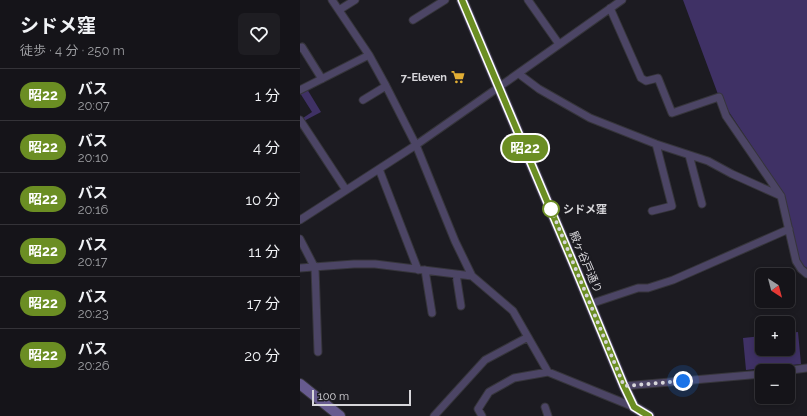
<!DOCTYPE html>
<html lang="ja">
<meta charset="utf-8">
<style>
:root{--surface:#151419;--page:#1e1d22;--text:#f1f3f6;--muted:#9d9ea2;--line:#343338}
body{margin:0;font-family:Raleway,"Noto Sans JP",sans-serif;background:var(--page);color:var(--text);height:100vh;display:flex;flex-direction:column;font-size:15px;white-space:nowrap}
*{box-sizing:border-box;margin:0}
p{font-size:13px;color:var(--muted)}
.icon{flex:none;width:22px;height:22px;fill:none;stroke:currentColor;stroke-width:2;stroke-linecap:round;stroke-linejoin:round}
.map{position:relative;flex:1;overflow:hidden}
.drawer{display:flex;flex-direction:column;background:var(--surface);width:300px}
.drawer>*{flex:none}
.badge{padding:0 8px;border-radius:13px;font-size:14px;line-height:26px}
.needle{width:26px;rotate:144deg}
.buttons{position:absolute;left:455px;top:268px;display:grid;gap:8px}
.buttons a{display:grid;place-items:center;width:40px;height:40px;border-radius:6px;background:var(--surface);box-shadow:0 2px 6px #0003,0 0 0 1px var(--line);font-size:20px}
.scale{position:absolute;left:12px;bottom:10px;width:99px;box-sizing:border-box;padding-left:4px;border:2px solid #d7d6da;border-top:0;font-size:11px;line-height:14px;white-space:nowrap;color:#d7d6da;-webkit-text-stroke:3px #1c1b21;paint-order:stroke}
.you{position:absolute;width:20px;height:20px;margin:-10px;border:3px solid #fff;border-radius:50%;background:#1a73e8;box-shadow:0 0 0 6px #1a73e833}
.map>.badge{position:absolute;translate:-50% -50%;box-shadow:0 0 0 2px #fff}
.round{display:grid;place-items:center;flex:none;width:42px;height:42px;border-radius:6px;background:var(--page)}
.headline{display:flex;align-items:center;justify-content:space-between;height:68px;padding:0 20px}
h1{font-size:19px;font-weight:700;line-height:30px}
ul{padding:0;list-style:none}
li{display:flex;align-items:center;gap:12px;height:52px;padding:0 20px;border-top:1px solid var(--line)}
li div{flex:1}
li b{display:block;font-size:15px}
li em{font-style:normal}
li .badge{min-width:44px;font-weight:700;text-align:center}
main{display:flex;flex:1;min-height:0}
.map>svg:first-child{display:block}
.green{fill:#3f3165}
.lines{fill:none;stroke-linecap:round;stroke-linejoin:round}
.street-casing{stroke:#36353b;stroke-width:9}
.secondary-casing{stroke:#36353b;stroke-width:12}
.street{stroke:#4c4565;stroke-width:7}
.secondary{stroke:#675b8f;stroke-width:10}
.line-casing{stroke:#fff;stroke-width:9}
.line{stroke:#6b8e23;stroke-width:6}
.walk{stroke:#d7d6da;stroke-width:4;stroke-dasharray:0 7.2}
.stop-dot{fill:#fff;stroke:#6b8e23;stroke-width:2}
.labels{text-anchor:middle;stroke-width:4;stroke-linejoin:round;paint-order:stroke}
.poi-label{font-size:11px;font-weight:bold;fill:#d7d6da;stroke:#1c1b21;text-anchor:end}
.stop-label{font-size:11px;font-weight:bold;fill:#d7d6da;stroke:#1c1b21;text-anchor:start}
.street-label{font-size:11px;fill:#d7d6da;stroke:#1c1b21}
</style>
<main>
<section class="drawer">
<div class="headline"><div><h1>シドメ窪</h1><p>徒歩 · 4 分 · 250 m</p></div><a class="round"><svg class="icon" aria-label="heart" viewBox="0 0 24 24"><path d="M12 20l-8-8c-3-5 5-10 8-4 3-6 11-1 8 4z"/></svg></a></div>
<ul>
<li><span class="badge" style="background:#6b8e23;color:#fff">昭22</span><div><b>バス</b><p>20:07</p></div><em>1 分</em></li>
<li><span class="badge" style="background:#6b8e23;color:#fff">昭22</span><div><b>バス</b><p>20:10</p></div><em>4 分</em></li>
<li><span class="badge" style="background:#6b8e23;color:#fff">昭22</span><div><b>バス</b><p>20:16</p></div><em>10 分</em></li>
<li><span class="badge" style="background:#6b8e23;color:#fff">昭22</span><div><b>バス</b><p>20:17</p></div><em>11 分</em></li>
<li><span class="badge" style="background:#6b8e23;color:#fff">昭22</span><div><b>バス</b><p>20:23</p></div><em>17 分</em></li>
<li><span class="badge" style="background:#6b8e23;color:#fff">昭22</span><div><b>バス</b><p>20:26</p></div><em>20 分</em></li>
</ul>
</section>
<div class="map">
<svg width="507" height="416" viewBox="0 0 507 416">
<rect width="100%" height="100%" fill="#1c1b21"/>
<!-- green -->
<path class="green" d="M383,0H507V268L496,261L481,196L461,160L419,97Z
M7,89L21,112L4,121L3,118L12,112L0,93Z
M498,332L501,364L446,370L443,338L462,336V349H488V333Z"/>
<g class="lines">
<!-- street casing -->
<g class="street-casing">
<path id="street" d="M32,0L69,55L86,86L116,145L155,241L172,276
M228,0L259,44
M310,8L341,78L346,81L358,78L372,113L419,97L426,116L481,196L496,261L501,269L507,274
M39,10L55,0
M113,20L145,0
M0,48L2,47L22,79
M219,74L239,89L290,118L356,144L408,161L432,174L481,196
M0,90L69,55
M63,100L86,86
M0,120L46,190
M389,155L402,204
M79,169L118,270
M352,211L372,206L356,144
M0,220L116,145L199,87L322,0
M0,239L15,268L18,352
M0,268L54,264H75L172,276L213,311L248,372
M125,270L132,313
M156,274L161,306
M290,304L338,288H348L373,280L489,229
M484,371L507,368
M324,386L462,374
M245,407L248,416
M134,416L185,360L228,337
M182,416L178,409L189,392L214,378L248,372L334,407"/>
</g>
<!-- secondary casing -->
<g class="secondary-casing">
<path id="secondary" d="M162,0L274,265L324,386L334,407L349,416
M0,384L40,416"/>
</g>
<!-- street -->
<use href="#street" class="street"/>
<!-- secondary -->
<use href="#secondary" class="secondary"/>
</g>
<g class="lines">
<!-- line casing -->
<g class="line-casing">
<path id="line" d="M162,0L274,265L324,386L334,407L349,416"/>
</g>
<!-- line -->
<use href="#line" class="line"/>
<!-- walk -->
<path class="walk" d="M251,209L324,386L383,381"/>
</g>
<!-- icons -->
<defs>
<g id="supermarket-bare" transform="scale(1.08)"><path d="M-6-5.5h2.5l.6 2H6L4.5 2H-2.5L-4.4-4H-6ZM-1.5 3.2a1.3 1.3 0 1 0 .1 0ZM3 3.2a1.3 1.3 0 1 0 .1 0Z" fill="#e2ae34" stroke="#1c1b21" stroke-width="2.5" paint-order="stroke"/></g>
</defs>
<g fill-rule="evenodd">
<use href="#supermarket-bare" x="158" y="77"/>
</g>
<!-- markers -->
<circle class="stop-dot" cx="251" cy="209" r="8"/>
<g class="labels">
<!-- poi labels -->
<g class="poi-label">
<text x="147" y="81">7-Eleven</text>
</g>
<!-- stop labels -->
<g class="stop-label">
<text x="263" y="213">シドメ窪</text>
</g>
<!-- street labels -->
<g class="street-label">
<text transform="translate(286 262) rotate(67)" y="4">殿ヶ谷戸通り</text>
</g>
</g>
</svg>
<div class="buttons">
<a><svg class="needle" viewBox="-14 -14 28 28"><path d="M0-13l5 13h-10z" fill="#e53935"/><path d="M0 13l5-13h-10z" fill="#9d9ea2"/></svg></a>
<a>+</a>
<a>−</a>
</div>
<div class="scale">100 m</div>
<div class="you" style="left:383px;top:381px"></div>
<b class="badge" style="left:225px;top:148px;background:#6b8e23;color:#fff">昭22</b>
</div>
</main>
